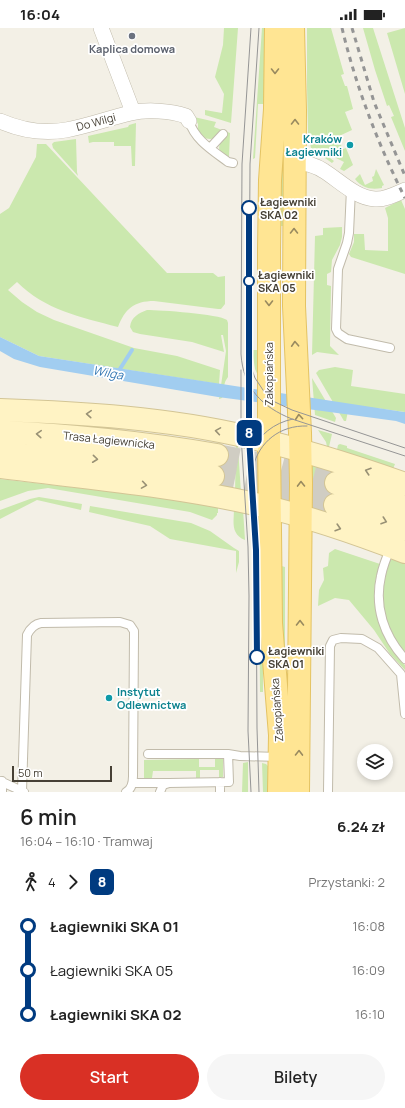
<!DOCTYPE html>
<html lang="pl">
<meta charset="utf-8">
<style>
:root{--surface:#fff;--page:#f6f6f6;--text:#222;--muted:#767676;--accent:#d93025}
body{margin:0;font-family:Manrope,sans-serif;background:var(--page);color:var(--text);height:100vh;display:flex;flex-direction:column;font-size:15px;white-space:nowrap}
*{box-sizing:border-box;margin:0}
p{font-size:13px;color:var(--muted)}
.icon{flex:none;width:22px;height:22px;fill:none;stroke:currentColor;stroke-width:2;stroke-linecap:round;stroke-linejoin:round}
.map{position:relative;height:764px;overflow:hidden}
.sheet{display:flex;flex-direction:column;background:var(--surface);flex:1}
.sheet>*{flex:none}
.badge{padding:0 8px;border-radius:6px;font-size:14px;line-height:26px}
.controls{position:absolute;left:357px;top:716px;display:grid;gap:8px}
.controls a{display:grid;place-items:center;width:36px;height:36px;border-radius:50%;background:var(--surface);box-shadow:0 2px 6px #0003;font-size:20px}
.scale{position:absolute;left:12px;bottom:10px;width:100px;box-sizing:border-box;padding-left:4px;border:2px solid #464035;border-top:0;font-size:11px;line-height:14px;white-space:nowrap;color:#464035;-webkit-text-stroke:3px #fff;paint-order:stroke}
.map>.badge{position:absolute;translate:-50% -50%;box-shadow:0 0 0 2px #fff}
.legs{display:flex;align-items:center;gap:6px;height:44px;padding:0 20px;font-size:13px}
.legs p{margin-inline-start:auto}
.headline{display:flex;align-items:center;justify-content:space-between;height:68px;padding:0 20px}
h1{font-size:22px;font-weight:600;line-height:30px}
.primary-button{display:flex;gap:8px;margin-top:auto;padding:8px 20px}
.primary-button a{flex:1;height:46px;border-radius:24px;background:var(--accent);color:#fff;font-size:16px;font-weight:600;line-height:46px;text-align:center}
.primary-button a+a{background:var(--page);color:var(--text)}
ul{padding:0 20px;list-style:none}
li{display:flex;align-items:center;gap:14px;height:44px;font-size:15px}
li i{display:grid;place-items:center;width:6px;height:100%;margin:0 5px;background:currentColor}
li i::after{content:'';width:10px;height:10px;margin:-5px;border:3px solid;border-radius:50%;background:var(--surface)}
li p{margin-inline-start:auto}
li:first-child i{background:linear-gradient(#0000 50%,currentColor 0)}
li:last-child i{background:linear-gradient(currentColor 50%,#0000 0)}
.status{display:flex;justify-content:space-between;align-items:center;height:28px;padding:0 20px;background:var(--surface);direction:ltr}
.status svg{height:11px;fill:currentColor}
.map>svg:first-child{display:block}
.green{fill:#cbe8ae}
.water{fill:#a1cdf0}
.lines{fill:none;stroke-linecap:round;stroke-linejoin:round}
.stream{stroke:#a1cdf0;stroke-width:4}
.secondary-tunnel{stroke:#d0cdc3;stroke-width:22;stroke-dasharray:22 11;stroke-linecap:butt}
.service-casing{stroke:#c1bbab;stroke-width:10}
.minor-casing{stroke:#c1bbab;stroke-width:16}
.secondary-casing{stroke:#d3c595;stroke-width:24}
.primary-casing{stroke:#e4c363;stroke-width:24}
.service{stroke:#fff;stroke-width:8}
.minor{stroke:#fff;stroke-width:15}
.secondary{stroke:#fff3c4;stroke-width:22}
.primary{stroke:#ffe593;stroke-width:22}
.tram{stroke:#959595;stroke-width:1}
.rail{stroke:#959595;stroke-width:3;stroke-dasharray:5 5;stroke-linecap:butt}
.oneway{stroke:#998a5f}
.oneway2{stroke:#999175}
.line-1-casing{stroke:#fff;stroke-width:9}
.line-1{stroke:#003b80;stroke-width:6}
.worship-dot{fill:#6b7280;stroke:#fff;stroke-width:1.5}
.culture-dot{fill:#0f9aa8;stroke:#fff;stroke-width:1.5}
.stop-1-dot{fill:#fff;stroke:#003b80;stroke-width:2}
.labels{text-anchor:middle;stroke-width:3.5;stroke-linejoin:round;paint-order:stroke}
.worship-label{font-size:11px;font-weight:bold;fill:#5b616d;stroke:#fff}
.street-label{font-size:11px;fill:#464035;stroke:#fff}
.culture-label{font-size:11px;font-weight:bold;fill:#0d838f;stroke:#fff;text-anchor:end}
.stop-label{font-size:11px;font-weight:bold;fill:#464035;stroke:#fff;text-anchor:start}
.water-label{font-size:12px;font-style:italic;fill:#2e74b2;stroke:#fff}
</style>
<div class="status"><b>16:04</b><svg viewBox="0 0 49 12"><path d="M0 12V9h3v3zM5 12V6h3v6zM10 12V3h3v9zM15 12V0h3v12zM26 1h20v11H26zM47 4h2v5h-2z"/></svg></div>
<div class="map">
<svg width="405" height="764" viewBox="0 0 405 764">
<rect width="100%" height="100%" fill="#f3f0e6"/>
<!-- green -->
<path class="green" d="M224,0H238L231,95L205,87V82L222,85L224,66L215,49L223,17Z
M262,0H269L267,76H258L255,130L253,131Z
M307,0H331L344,46L341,47L345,58H347L353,81L345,84L352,102L337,109L343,121L346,120L353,137L344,143L340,141L344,134L332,128L330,130L334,133L332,135L311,120L308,105L307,58Z
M363,0H373L405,100V123L391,89L394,88L389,77L387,78L375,42Z
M405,0V66L387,5Z
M287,86V198H281L277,152Z
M194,89L216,94L214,99L230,105L229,129L227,130C222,125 217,123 220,116L215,110C207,113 203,109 198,103V96Z
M136,95L135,138H132L131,118H114V114H93L89,115L88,108L128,99L129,97Z
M76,111L77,144L78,148L53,120L52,116L54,114Z
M37,116H46L167,245H213L218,249L225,248V276L221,281H218L154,273C134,273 125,281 118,299C80,289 45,282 17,254L8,262L22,274L37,284L54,292L134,320L177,328L220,342L219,356L39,328L0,309V186L9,180L36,129Z
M376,141L384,157L382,158V160C371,162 362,160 355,151L360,146L365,157L373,153L372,149L374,148Z
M401,172L405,181V246L351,229L349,226L354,214V206H364L365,222L388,223V190L385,180Z
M342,199V209L340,217L332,232L331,244L327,246V257L331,258L330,318L339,327L317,324L312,327L315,208L323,207V200Z
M147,282C160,282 219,286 227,292L228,295V349C221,358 227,362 222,370L219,371L226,323L223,307H221L224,324L192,314L140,306L133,304L130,299C131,289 139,285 147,282Z
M252,322H260L261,354L255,341Z
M335,339L353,342L351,358L405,366V384L376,380L348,383L346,393H344L316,345L319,342Z
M312,350L336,390L335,394L315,387Z
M318,402L332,406L328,423L326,414Z
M236,415L239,416L238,419L241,465H235Z
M340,416L347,418V420L395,436L393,441L336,426L338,417Z
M320,436L319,486L312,483L311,439L312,437Z
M0,451L218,476V485H217V487L212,492L190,484L48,460L28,463L0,473Z
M39,469L82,476L81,482L37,472L0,491V482L30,471Z
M90,478L191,495L210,503L234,520L239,523V534L236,545V523L170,511L150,498L89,484Z
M234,480L243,481L245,512C230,506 234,493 234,480Z
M335,521L380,536C366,573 379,610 405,637V642L390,626L374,602L349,572L335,570L318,578L319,562L324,552L323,540L328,538L329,525Z
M393,531L405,533V625C381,595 378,568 390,532Z
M259,532L263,533V664H260Z
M278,537L285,539V634L291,698V726Z
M215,730H223V749H219V742H200V750H196V743H153L152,750H144V732L199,731V739H215Z
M248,734V764H242L243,735Z
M262,735L266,736L272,742V764H263Z"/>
<!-- water -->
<path class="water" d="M0,309L39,328L404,384H405V396L396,393L218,369L40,339L14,331L0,323Z"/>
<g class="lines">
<!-- stream -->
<path class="stream" d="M118,344L132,322"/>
<!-- secondary-tunnel -->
<path class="secondary-tunnel" d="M217,427L276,439L336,455
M213,448L277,461L335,477"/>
<!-- service casing -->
<g class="service-casing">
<path id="service" d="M189,93C195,112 212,122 228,134L233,135
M210,120L223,106
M351,161L349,205L347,215L338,241L336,301L338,305L347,311L390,320
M391,519C387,528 383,538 381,548C374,579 384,608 405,631
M148,726H228L240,728L279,729
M0,753L24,764
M133,755H168
M22,763L27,607C30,601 34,596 41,595L120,594L130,597L134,603V607L133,748C133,754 132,761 126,764
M2,764V753
M160,764L163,757L169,755L229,754L228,726
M220,764V754
M328,764L330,618L333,612L341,610L362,611L378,620L401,646L405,686"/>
</g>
<!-- minor casing -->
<g class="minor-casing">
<path id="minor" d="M101,0L133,84
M0,93C21,102 44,106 66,102C88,98 109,90 131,85C147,81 171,83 186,88L189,93
M295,133C305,135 315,137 324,143C340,153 356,170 375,171C385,172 396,166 405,162"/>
</g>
<!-- secondary casing -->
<g class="secondary-casing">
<path id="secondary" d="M0,382C83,385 167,390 248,409C301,421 354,438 405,456
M0,404C73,407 145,415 217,427
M0,426C72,429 142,435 213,448
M0,439C85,450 171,457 255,476C306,488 356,505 405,524
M336,455L405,479
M335,477L405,501"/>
</g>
<!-- primary casing -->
<g class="primary-casing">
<path id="primary" d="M276,0L275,81L270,152L269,222V411L271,595L280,707L279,764
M293,0L295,82L294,278L300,405L301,455L298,764"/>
</g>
<!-- service -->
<use href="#service" class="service"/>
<!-- minor -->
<use href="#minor" class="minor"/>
<!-- secondary -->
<use href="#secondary" class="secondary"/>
<!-- primary -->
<use href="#primary" class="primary"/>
<!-- tram -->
<path class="tram" d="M251,0L242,136L241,326C243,360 262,379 292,391L405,428
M259,0L250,136L249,315L250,336L255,350L265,365L275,374L292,382L405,420
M241,342V407L248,519L249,568L248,703L251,764
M249,355V409L256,522L257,700L259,764
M250,424C260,407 273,395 293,391
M253,439C259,414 280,397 307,398"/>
<!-- rail -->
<path class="rail" d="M342,0C356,59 378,116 405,170
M352,0L374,74L405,148"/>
</g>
<!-- one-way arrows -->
<defs><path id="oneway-chevron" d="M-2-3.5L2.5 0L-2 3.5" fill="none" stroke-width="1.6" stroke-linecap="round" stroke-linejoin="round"/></defs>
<g class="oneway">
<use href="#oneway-chevron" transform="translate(275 43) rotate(90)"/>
<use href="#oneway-chevron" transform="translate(295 94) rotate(-90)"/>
<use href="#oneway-chevron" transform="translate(294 203) rotate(-90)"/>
<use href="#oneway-chevron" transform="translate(269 275) rotate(90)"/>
<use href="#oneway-chevron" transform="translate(295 316) rotate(-93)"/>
<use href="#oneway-chevron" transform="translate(299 389) rotate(-95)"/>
<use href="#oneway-chevron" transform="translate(301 456) rotate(-91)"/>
<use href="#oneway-chevron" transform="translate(300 595) rotate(-90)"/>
<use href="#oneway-chevron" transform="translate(299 725) rotate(-89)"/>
</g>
<g class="oneway2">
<use href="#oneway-chevron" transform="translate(89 386) rotate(-176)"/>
<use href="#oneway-chevron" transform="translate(218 403) rotate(-171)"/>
<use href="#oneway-chevron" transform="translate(39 406) rotate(-176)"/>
<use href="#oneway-chevron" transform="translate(95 431) rotate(6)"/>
<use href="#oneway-chevron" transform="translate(368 443) rotate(-162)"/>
<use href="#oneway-chevron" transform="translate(144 457) rotate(9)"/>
<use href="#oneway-chevron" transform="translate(384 493) rotate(19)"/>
<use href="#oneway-chevron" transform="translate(338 500) rotate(17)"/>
</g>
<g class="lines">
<!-- line-1 casing -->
<g class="line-1-casing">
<path id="line-1" d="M249,180V409L256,522L257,629"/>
</g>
<!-- line-1 -->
<use href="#line-1" class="line-1"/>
</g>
<!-- markers -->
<circle class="worship-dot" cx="132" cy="8" r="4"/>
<g class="culture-dot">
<circle cx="350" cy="117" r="4"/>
<circle cx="109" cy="670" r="4"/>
</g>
<g class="stop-1-dot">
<circle cx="249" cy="180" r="7"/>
<circle cx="249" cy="253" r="5"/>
<circle cx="257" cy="629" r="7"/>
</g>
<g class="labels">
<!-- worship labels -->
<g class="worship-label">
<text x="132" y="25">Kaplica domowa</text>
</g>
<!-- street labels -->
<g class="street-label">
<text transform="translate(96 94) rotate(-15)" y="4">Do Wilgi</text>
<text transform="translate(269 346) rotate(-90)" y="4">Zakopiańska</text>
<text transform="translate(109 412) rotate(6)" y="4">Trasa Łagiewnicka</text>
<text transform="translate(277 682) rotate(-94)" y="4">Zakopiańska</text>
</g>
<!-- culture labels -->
<g class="culture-label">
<text x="342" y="115">Kraków<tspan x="342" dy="13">Łagiewniki</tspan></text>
<text x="117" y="668" text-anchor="start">Instytut<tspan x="117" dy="13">Odlewnictwa</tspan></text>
</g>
<!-- stop labels -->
<g class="stop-label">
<text x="260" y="178">Łagiewniki<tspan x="260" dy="13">SKA 02</tspan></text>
<text x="258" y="251">Łagiewniki<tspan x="258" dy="13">SKA 05</tspan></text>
<text x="268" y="627">Łagiewniki<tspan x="268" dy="13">SKA 01</tspan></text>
</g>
<!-- water labels -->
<g class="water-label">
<text transform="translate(108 345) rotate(10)" y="4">Wilga</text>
</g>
</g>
</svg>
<div class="controls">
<a><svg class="icon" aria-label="layers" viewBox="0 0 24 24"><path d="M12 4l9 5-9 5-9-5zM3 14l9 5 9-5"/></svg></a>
</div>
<div class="scale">50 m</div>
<b class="badge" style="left:249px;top:405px;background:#003b80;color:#fff">8</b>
</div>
<section class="sheet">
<div class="headline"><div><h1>6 min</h1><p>16:04 – 16:10 · Tramwaj</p></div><b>6.24 zł</b></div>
<div class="legs"><svg class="icon" aria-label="walk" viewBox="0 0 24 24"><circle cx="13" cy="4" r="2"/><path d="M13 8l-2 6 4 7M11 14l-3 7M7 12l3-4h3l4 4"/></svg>4<svg class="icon" aria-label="forward" viewBox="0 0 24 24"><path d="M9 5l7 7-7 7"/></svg><b class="badge" style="background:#003b80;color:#fff">8</b><p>Przystanki: 2</p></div>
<ul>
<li><i style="color:#003b80"></i><b>Łagiewniki SKA 01</b><p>16:08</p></li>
<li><i style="color:#003b80"></i><span>Łagiewniki SKA 05</span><p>16:09</p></li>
<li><i style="color:#003b80"></i><b>Łagiewniki SKA 02</b><p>16:10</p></li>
</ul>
<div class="primary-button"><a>Start</a><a>Bilety</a></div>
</section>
